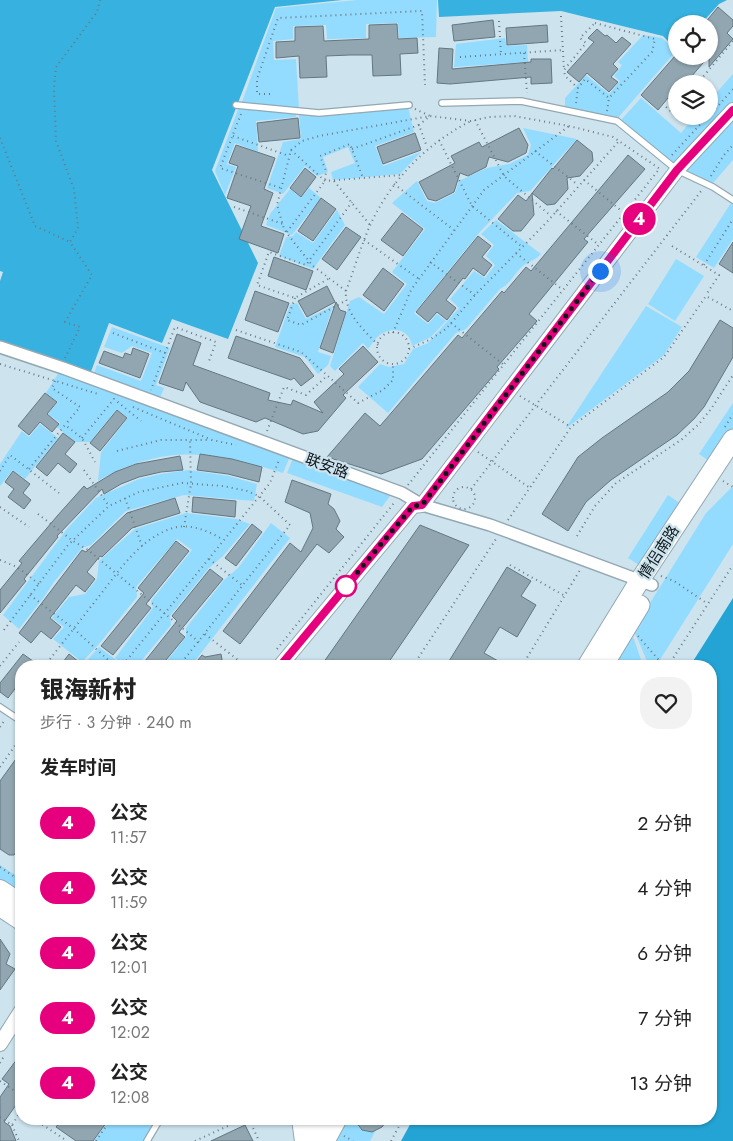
<!DOCTYPE html>
<html lang="zh">
<meta charset="utf-8">
<style>
:root{--surface:#fff;--page:#f2f2f2;--text:#222;--muted:#767676}
body{margin:0;font-family:Jost,"Noto Sans SC",sans-serif;background:var(--page);color:var(--text);height:100vh;display:flex;flex-direction:column;font-size:19px;white-space:nowrap}
*{box-sizing:border-box;margin:0}
p{font-size:16px;color:var(--muted)}
.icon{flex:none;width:28px;height:28px;fill:none;stroke:currentColor;stroke-width:2;stroke-linecap:round;stroke-linejoin:round}
.map{position:relative;flex:1;overflow:hidden}
.side{position:absolute;left:15px;top:660px;width:702px;height:465px;display:flex;flex-direction:column;background:var(--surface);border-radius:20px;box-shadow:0 1px 4px #0004}
.side>*{flex:none}
.badge{padding:0 10px;border-radius:16px;font-size:18px;line-height:32px}
.buttons{position:absolute;left:668px;top:15px;display:grid;gap:10px}
.buttons a{display:grid;place-items:center;width:50px;height:50px;border-radius:50%;background:var(--surface);box-shadow:0 1px 4px #0004;font-size:25px}
.you{position:absolute;width:25px;height:25px;margin:-12px;border:4px solid #fff;border-radius:50%;background:#1a73e8;box-shadow:0 0 0 8px #1a73e833}
.map>.badge{position:absolute;translate:-50% -50%;box-shadow:0 0 0 2px #fff}
h2{padding:0 25px;font-size:19px;line-height:45px}
.round{display:grid;place-items:center;flex:none;width:52px;height:52px;border-radius:20px;background:var(--page)}
.head{display:flex;align-items:center;justify-content:space-between;height:85px;padding:0 25px}
h1{font-size:24px;font-weight:800;line-height:38px}
ul{padding:0;list-style:none}
li{display:flex;align-items:center;gap:15px;height:65px;padding:0 25px}
li div{flex:1}
li b{display:block;font-size:19px}
li em{font-style:normal}
li .badge{min-width:55px;font-weight:700;text-align:center}
.map>svg:first-child{display:block}
.green{fill:#93dcff}
.forest{fill:#37b1e0}
.water{fill:#24a4d4}
.building{fill:#91a6b0;stroke:#637780}
.lines{fill:none;stroke-linecap:round;stroke-linejoin:round}
.service-casing{stroke:#93a8b2;stroke-width:8}
.minor-casing{stroke:#93a8b2;stroke-width:14}
.tertiary-casing{stroke:#93a8b2;stroke-width:16}
.primary-casing{stroke:#93a8b2;stroke-width:20}
.trunk-casing{stroke:#93a8b2;stroke-width:21}
.path{stroke:#6b7a82;stroke-width:2;stroke-dasharray:1 4;stroke-linecap:butt}
.service{stroke:#fff;stroke-width:5.5}
.minor{stroke:#fff;stroke-width:11}
.tertiary{stroke:#fff;stroke-width:14}
.primary{stroke:#fff;stroke-width:18}
.trunk{stroke:#fff;stroke-width:19}
.line-casing{stroke:#fff;stroke-width:11}
.line{stroke:#e6007e;stroke-width:8}
.walk{stroke:#0e161a;stroke-width:5;stroke-dasharray:0 9}
.stop-dot{fill:#fff;stroke:#e6007e;stroke-width:2.5}
.labels{text-anchor:middle;stroke-width:4.5;stroke-linejoin:round;paint-order:stroke}
.street-label{font-size:15px;fill:#0e161a;stroke:#cde3ee}
</style>
<div class="map">
<svg width="733" height="1141" viewBox="0 0 733 1141">
<rect width="100%" height="100%" fill="#cde3ee"/>
<!-- green -->
<path class="green" d="M357,0H437L436,37L399,38L398,23L366,24V38L327,39L326,25L293,26V39L273,41L274,60L296,59L299,109L242,102L276,8Z
M643,35L662,38L676,51L617,119L565,108V98L586,75L609,94L620,81L614,76L622,65L618,62Z
M505,38L507,46L527,45L528,62L454,67L456,44Z
M733,74V108L677,169L621,120L641,98L681,133L695,116H709V101Z
M239,107L296,112V117L256,121L258,152L235,143L227,164L236,167L225,195L215,171Z
M408,107L414,132L375,146L383,166L421,152L400,174L333,180L331,172L355,163L348,147L323,157L328,172L317,176L305,166L283,194L267,188L283,142L301,139L299,114L319,115Z
M733,115V160L713,183L684,169Z
M523,128L577,139L530,191L517,193L479,233L414,313L428,324L437,314L446,321L431,337L412,346C410,330 394,326 381,334C376,337 372,344 368,349L363,343L335,371L330,366L350,301L359,297L384,314L407,284L392,272L425,229L392,203L417,181L427,201L435,203L455,193L459,181L487,168L509,164L528,155L531,145Z
M309,188L321,198L292,235L266,225L270,214L290,189L301,198Z
M731,203L733,204V239L714,268L696,257Z
M337,210L345,225L313,269L279,256L286,237L293,236L296,232L313,243Z
M496,220L541,254C534,261 531,260 524,265C515,272 511,284 500,289L466,329L456,333L388,413L358,387L380,364L389,367L404,364L413,349L428,343L459,308L450,299L474,271L485,278L495,265L486,256L494,245L481,234Z
M676,259L704,276L675,321L648,304Z
M297,303L306,319L333,306L318,352L331,356L328,365L318,374L305,357L275,347L290,305Z
M646,306L682,327L664,355L565,429Z
M112,327L170,348L156,385L164,388L159,400L93,376L97,365L141,381L152,353L132,346L122,353L104,347Z
M61,369L291,454L283,473C213,451 164,443 98,481L101,452L128,418L117,409L90,442H75L57,427L60,423L48,414L58,402L46,393Z
M733,403V432L712,463L699,454Z
M40,424L58,438L25,479L13,470L0,486V464L22,431L29,437Z
M293,458L393,492L382,507L287,473Z
M189,470L229,476L257,484L254,501L184,495L126,511L91,545L82,548L54,582L44,597L19,629L3,615L67,529L96,498L139,479L161,474Z
M732,487L733,488V544L656,666H649L636,635L632,632L706,513Z
M668,495L684,506L644,568L628,558Z
M186,513L236,519L250,524L223,556L209,568L170,616L171,625L137,666H127L115,658L153,608L151,601L192,550L177,539L136,587L137,597L99,644L82,662L53,639L64,627L52,618L69,597L85,594L97,579L99,561L135,529Z
M271,523L290,538L191,666H163L186,637V628L224,580L238,568Z
M631,637L634,639L643,666H613Z
M99,647L124,666H82Z
M0,865L21,879V900L0,886Z
M110,1119H157L144,1141H94Z
M343,1119H382L370,1141H330Z"/>
<!-- forest -->
<path class="forest" d="M0,0H342L275,7L212,170L258,263L228,339L172,319L162,343L109,323L89,377L0,347V281L3,272L0,271Z
M438,0H727L719,4L701,24H676V49L663,36L561,11L439,17Z"/>
<!-- water -->
<path class="water" d="M733,598V1141H401L413,1119H711V666H690Z"/>
<!-- building -->
<path class="building" d="M718,7L733,20V26L727,33L733,39L709,67V24H704Z
M493,20L495,37L454,41L452,25Z
M397,24L398,39L417,38L418,53L400,54L401,75L373,76L372,55H350L326,56L327,77L300,78L299,56L276,58V42L295,41V27L323,26L324,41L369,39V25Z
M547,25L548,42L507,45L506,28Z
M597,29L605,36L607,35L616,43L622,37L631,44L613,64L618,69L611,77L618,82L609,92L587,73L579,82L567,72L594,42L588,38Z
M439,48L453,49L452,69L531,62V59H551L552,83L531,84V77L450,84L437,83Z
M675,56H709L691,77L698,84H676V104L668,98L658,110L641,95Z
M298,118L300,138L259,142L257,123Z
M519,128L528,145L526,153L508,162L489,157L486,167L468,176L460,173L454,192L436,201L428,199L419,182L455,163L451,156L479,142L482,147Z
M415,133L421,150L383,164L377,147Z
M577,140L592,152L593,161L580,176L567,178L568,189L555,204L547,205L532,193L534,215L521,231H513L498,219L518,195L526,201L552,168L553,169Z
M236,145L275,158L264,189L273,193L261,226L284,234L278,253L239,239L251,206L227,198L238,166L229,163Z
M628,155L645,169L584,239L588,242L529,314L537,321L497,367L499,369L422,459L381,474L327,457L365,413L380,426L458,335L462,338L502,291L504,293L526,267L531,271Z
M305,168L316,177L301,197L290,188Z
M321,198L336,209L313,241L298,231Z
M402,213L423,229L403,256L381,240Z
M346,227L361,237L337,270L322,259Z
M478,236L491,246L482,257L492,265L484,276L473,268L465,279L463,278L446,300L456,308L447,320L437,312L428,322L416,312Z
M733,242V273L719,264Z
M274,257L313,271L306,290L268,276Z
M383,268L404,284L384,311L363,295Z
M327,286L335,302L307,317L298,301Z
M255,291L289,303L278,332L245,320Z
M336,302L340,310L346,312L333,353L320,348Z
M720,320L733,328V357L704,407L694,419L677,435L611,480L586,502L568,531L542,514L578,457L602,438L668,392L689,371Z
M177,334L201,343L193,365L270,393L268,400L291,405L293,400L323,413L314,402L344,374L339,369L363,346L378,362L343,395L346,398L318,431L303,434L265,418L256,422L200,402L186,382L183,391L159,383Z
M236,336L300,358L314,376L301,386L294,378L291,380L228,358Z
M133,348L149,354L140,378L99,363L104,351L123,358L125,353L131,355Z
M45,393L57,402L47,414L59,424L52,432L40,422L29,435L18,426Z
M117,410L127,418L100,451L90,443Z
M63,433L75,442L65,454L77,464L70,473L58,463L47,476L36,467Z
M200,454L232,459L262,467L259,482L228,474L197,470Z
M180,456L183,470L161,472L139,477L121,484L104,494L102,489L57,536L58,537L24,579L26,581L0,613V590L22,563L19,561L58,515L84,486L87,489L115,472L136,464Z
M13,471L30,484L23,493L31,500L24,509L8,497L14,489L5,482Z
M292,480L331,494L328,504L334,509L340,521L336,529L344,537L329,553L317,544L240,644L223,631L290,543L301,552L313,528L310,513L285,502Z
M193,497L236,501L235,517L192,512Z
M175,498L180,513L132,528L102,557L100,556L87,572L95,579L85,592L76,585L50,618L61,627L51,639L41,631L31,643L19,633L82,550L86,552L127,513Z
M252,524L262,532L236,566L225,558Z
M420,525L469,545L386,666H321Z
M176,541L189,551L146,604L151,608L113,655L101,646L144,593L138,588Z
M507,567L531,581L521,596L536,605L517,637L500,627L484,653L507,666H446Z
M210,569L223,579L179,632L185,637L161,666H141L177,621L172,616Z
M23,654L40,666H21V681L8,698L0,692V683Z
M69,654L84,666H60Z
M221,654L223,665L193,666L202,655L205,657Z
M21,752V845L14,855H9L0,849V781Z
M0,939L10,954L6,964L15,969L0,990Z
M21,1054V1098L4,1122L10,1126L16,1141H0V1097L9,1084L2,1079Z
M62,1119H109L93,1141H76L56,1127Z
M354,1119H388L382,1127L372,1132L362,1130Z
M245,1125L253,1141H211Z"/>
<g class="lines">
<!-- service casing -->
<g class="service-casing">
<path id="service" d="M442,103L521,101L617,121L677,170L713,187L733,200
M236,105L319,113L409,105
M0,707L21,721
M147,1141L160,1119"/>
</g>
<!-- minor casing -->
<g class="minor-casing">
<path id="minor" d="M0,347L63,368L402,493L422,505L490,525L652,585"/>
</g>
<!-- tertiary casing -->
<g class="tertiary-casing">
<path id="tertiary" d="M280,666L413,506L422,505L677,170L733,110
M0,1044L21,1011"/>
</g>
<!-- primary casing -->
<g class="primary-casing">
<path id="primary" d="M0,889L21,903
M0,907L21,921
M301,1119L304,1141"/>
</g>
<!-- trunk casing -->
<g class="trunk-casing">
<path id="trunk" d="M587,666L640,580L733,439
M603,666L640,605
M310,1141L322,1119
M325,1141L337,1119"/>
</g>
<!-- path -->
<path class="path" d="M561,16L564,70
M499,21L501,54
M595,23L655,39L652,52L609,98L585,79L578,88L565,76L564,70L586,43L580,38Z
M524,53L527,93
M460,57L563,50
M697,84L733,41
M270,94H257V79L278,18L422,11L425,85
M576,103L578,88
M666,107L676,116
M415,109L430,116L419,125
M607,111L609,98
M673,113L676,109
M241,114L220,168L281,188
M709,116L733,89
M475,120L504,176L551,216
M233,136L289,156
M0,138L35,226L70,242
M439,140L472,206L521,246
M352,149L419,125L427,147
M291,150L325,181L401,175
M535,151L578,185
M672,155L708,116
M711,176L724,155L733,145
M584,180L624,213
M334,181L370,225
M394,184L454,230
M234,207L283,224
M556,211L599,245
M287,232L325,181L326,171L320,156L350,144L363,178
M364,240L419,279
M672,246L719,275L706,295
M516,253L563,290
M430,262L475,295
M704,265L733,219
M328,279L295,298L257,285L269,252L306,265L352,202
M346,291C355,267 362,242 373,219C395,176 428,143 471,121
M295,298L287,320L301,325L345,301
M451,323L504,365
M236,330L301,352L358,403L383,390L393,380V364
M377 348a16 16 0 1 1 32 0a16 16 0 1 1-32 0Z
M113,333L165,353L151,390
M393,333L411,290L484,190L569,126
M378,345C364,330 344,313 346,291L313,266L296,245L284,229L277,205L291,150L302,141L319,136L430,116L471,121L489,117L514,116L569,126L613,137L660,169
M409,349L429,340L446,329L475,295L546,223L619,141
M165,353L175,327L216,342L209,361
M65,358L80,327L65,322L92,275L70,242L78,228L74,189L56,141L54,88L56,67L97,12L100,0
M0,364L98,394
M55,381L52,388L80,407L65,425
M520,396L571,427
M133,407L212,440L236,445
M725,427L733,414
M267,431L284,387L306,395L327,376
M82,438L114,399L141,421
M117,451L161,440H210
M478,452L530,488
M29,469L65,425L82,438L95,462
M84,470L109,506
M0,471L10,455L59,493
M723,481L733,487
M408,485L660,168
M453 498a11 11 0 1 1 22 0a11 11 0 1 1-22 0Z
M471,489L702,190
M125,498L142,546
M0,507L29,527
M38,514L73,541L88,550L199,642
M508,520L571,427L664,357L706,296L733,311
M184,527L191,484L190,440
M577,536L595,506L616,483L681,440L699,424L711,409L733,375
M209,559L242,585
M0,560L17,567L39,584
M510,565L565,596
M661,576L674,581L708,604
M30,595L74,629L115,666
M4,630L68,545L109,506L139,492L182,483L223,486L247,491L259,496L290,525L179,666
M205,634L243,664
M638,636L664,666
M277,649L394,503
M47,663C63,642 80,621 96,600C118,573 138,539 173,528C189,523 210,531 223,540
M0,666L19,642
M118,666L127,660L270,483L279,460
M263,666L269,658
M413,666L496,539
M522,666L580,570
M668,666L733,565
M0,727L4,721
M0,767L21,737
M0,867L21,881
M0,1063L4,1056
M0,1081L21,1095
M0,1117L12,1125L21,1111
M34,1119L67,1141
M249,1119L259,1141
M12,1125L19,1141
M344,1136L353,1141
M96,1141L111,1119
M195,1141L243,1119
M391,1141L403,1119"/>
<!-- service -->
<use href="#service" class="service"/>
<!-- minor -->
<use href="#minor" class="minor"/>
<!-- tertiary -->
<use href="#tertiary" class="tertiary"/>
<!-- primary -->
<use href="#primary" class="primary"/>
<!-- trunk -->
<use href="#trunk" class="trunk"/>
</g>
<g class="lines">
<!-- line casing -->
<g class="line-casing">
<path id="line" d="M280,666L413,506L422,505L677,170L733,110"/>
</g>
<!-- line -->
<use href="#line" class="line"/>
<!-- walk -->
<path class="walk" d="M346,586L413,506L422,505L600,271"/>
</g>
<!-- markers -->
<circle class="stop-dot" cx="346" cy="586" r="10"/>
<g class="labels">
<!-- street labels -->
<g class="street-label">
<text transform="translate(327 466) rotate(20)" y="5">联安路</text>
<text transform="translate(659 552) rotate(-57)" y="5">情侣南路</text>
</g>
</g>
</svg>
<div class="buttons">
<a><svg class="icon" aria-label="locate" viewBox="0 0 24 24"><circle cx="12" cy="12" r="6"/><path d="M12 2v4M12 18v4M2 12h4M18 12h4"/></svg></a>
<a><svg class="icon" aria-label="layers" viewBox="0 0 24 24"><path d="M12 4l9 5-9 5-9-5zM3 14l9 5 9-5"/></svg></a>
</div>
<div class="you" style="left:600px;top:271px"></div>
<b class="badge" style="left:639px;top:219px;background:#e6007e;color:#fff">4</b>
<section class="side">
<div class="head"><div><h1>银海新村</h1><p>步行 · 3 分钟 · 240 m</p></div><a class="round"><svg class="icon" aria-label="heart" viewBox="0 0 24 24"><path d="M12 20l-8-8c-3-5 5-10 8-4 3-6 11-1 8 4z"/></svg></a></div>
<h2>发车时间</h2>
<ul>
<li><span class="badge" style="background:#e6007e;color:#fff">4</span><div><b>公交</b><p>11:57</p></div><em>2 分钟</em></li>
<li><span class="badge" style="background:#e6007e;color:#fff">4</span><div><b>公交</b><p>11:59</p></div><em>4 分钟</em></li>
<li><span class="badge" style="background:#e6007e;color:#fff">4</span><div><b>公交</b><p>12:01</p></div><em>6 分钟</em></li>
<li><span class="badge" style="background:#e6007e;color:#fff">4</span><div><b>公交</b><p>12:02</p></div><em>7 分钟</em></li>
<li><span class="badge" style="background:#e6007e;color:#fff">4</span><div><b>公交</b><p>12:08</p></div><em>13 分钟</em></li>
</ul>
</section>
</div>
